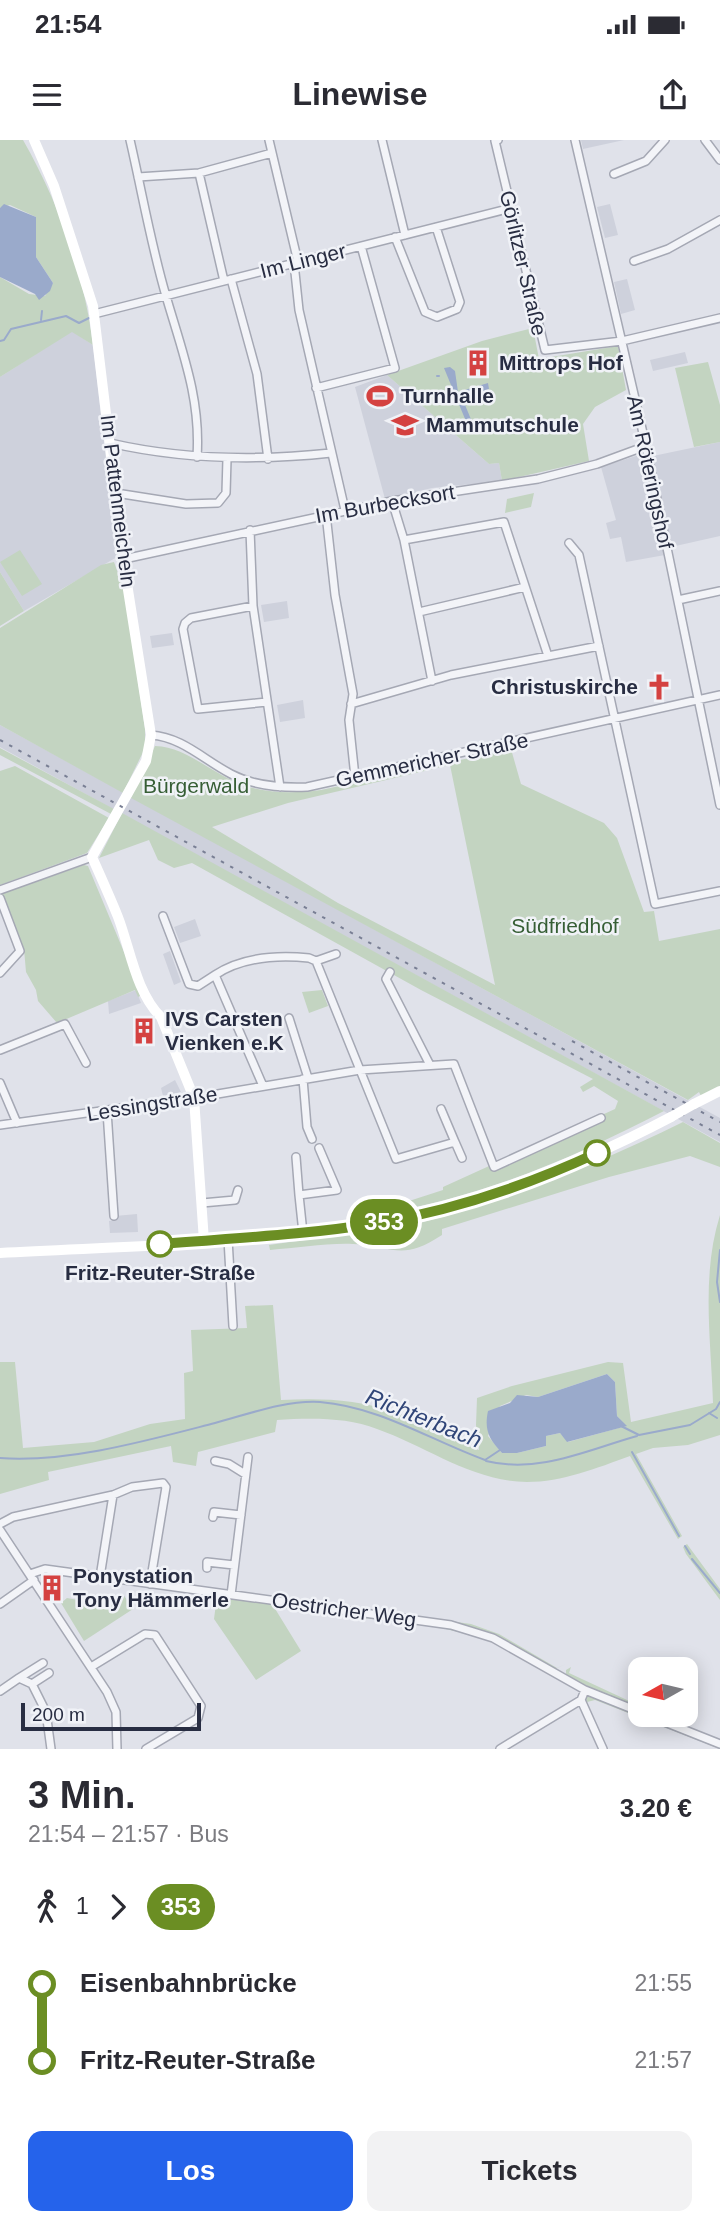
<!DOCTYPE html>
<html lang="de">
<meta charset="utf-8">
<style>
:root{--surface:#fff;--page:#f2f2f3;--text:#2b2b33;--muted:#7c7c81;--accent:#2563eb}
body{margin:0;font-family:Helvetica,sans-serif;background:var(--page);color:var(--text);height:100vh;display:flex;flex-direction:column;font-size:26px;white-space:nowrap}
*{box-sizing:border-box;margin:0}
p{font-size:23px;color:var(--muted)}
.icon{flex:none;width:38px;height:38px;fill:none;stroke:currentColor;stroke-width:2;stroke-linecap:round;stroke-linejoin:round}
.map{position:relative;height:1609px;overflow:hidden}
.sheet{display:flex;flex-direction:column;background:var(--surface);flex:1}
.sheet>*{flex:none}
.badge{padding:0 14px;border-radius:23px;font-size:24px;line-height:46px}
.needle{width:46px;rotate:262deg}
.fabs{position:absolute;left:628px;top:1517px;display:grid;gap:14px}
.fabs a{display:grid;place-items:center;width:70px;height:70px;border-radius:14px;background:var(--surface);box-shadow:0 4px 18px #0003;font-size:35px}
.scale{position:absolute;left:21px;bottom:18px;width:180px;box-sizing:border-box;padding-left:7px;border:4px solid #282d42;border-top:0;font-size:19px;line-height:24px;white-space:nowrap;color:#282d42;-webkit-text-stroke:5px #f0f2f7;paint-order:stroke}
.map>.badge{position:absolute;translate:-50% -50%;box-shadow:0 0 0 4px #fff}
.legs{display:flex;align-items:center;gap:10px;height:77px;padding:0 28px;font-size:23px}
.legs p{margin-inline-start:auto}
.summary{display:flex;align-items:center;justify-content:space-between;height:119px;padding:0 28px}
h1{font-size:38px;font-weight:600;line-height:52px}
.button{display:flex;gap:14px;margin-top:auto;padding:14px 28px}
.button a{flex:1;height:80px;border-radius:14px;background:var(--accent);color:#fff;font-size:28px;font-weight:600;line-height:80px;text-align:center}
.button a+a{background:var(--page);color:var(--text)}
ul{padding:0 28px;list-style:none}
li{display:flex;align-items:center;gap:24px;height:77px;font-size:26px}
li i{display:grid;place-items:center;width:10px;height:100%;margin:0 9px;background:currentColor}
li i::after{content:'';width:18px;height:18px;margin:-9px;border:5px solid;border-radius:50%;background:var(--surface)}
li p{margin-inline-start:auto}
li:first-child i{background:linear-gradient(#0000 50%,currentColor 0)}
li:last-child i{background:linear-gradient(currentColor 50%,#0000 0)}
.status{display:flex;justify-content:space-between;align-items:center;height:49px;padding:0 35px;background:var(--surface);direction:ltr}
.status svg{height:19px;fill:currentColor}
header{display:flex;justify-content:space-between;align-items:center;height:91px;padding:0 28px;background:var(--surface);font-size:32px;font-weight:600}
.map>svg:first-child{display:block}
.built{fill:#ced1dc}
.green{fill:#c3d4c1;fill-rule:evenodd}
.water{fill:#9aaacb}
.lines{fill:none;stroke-linecap:round;stroke-linejoin:round}
.stream{stroke:#9aaacb;stroke-width:2}
.street-casing{stroke:#a5a8b4;stroke-width:10}
.street{stroke:#f3f4f8;stroke-width:7}
.secondary{stroke:#fff;stroke-width:10}
.rail{stroke:#797f94;stroke-width:2;stroke-dasharray:3.5 7;stroke-linecap:butt}
.secondary-bridge{stroke:#fff;stroke-width:10}
.line-1-casing{stroke:#fff;stroke-width:16}
.line-1{stroke:#6b8e23;stroke-width:10}
.stop-1-dot{fill:#fff;stroke:#6b8e23;stroke-width:3.5}
.labels{text-anchor:middle;stroke-width:5;stroke-linejoin:round;paint-order:stroke}
.street-label{font-size:21px;fill:#282d42;stroke:#f0f2f7}
.poi-label{font-size:21px;font-weight:bold;fill:#282d42;stroke:#f0f2f7;text-anchor:start}
.park-label{font-size:21px;fill:#365e35;stroke:#f0f2f7}
.stop-label{font-size:21px;font-weight:bold;fill:#282d42;stroke:#f0f2f7}
.water-label{font-size:23px;font-style:italic;fill:#304578;stroke:#f0f2f7}
</style>
<div class="status"><b>21:54</b><svg viewBox="0 0 49 12"><path d="M0 12V9h3v3zM5 12V6h3v6zM10 12V3h3v9zM15 12V0h3v12zM26 1h20v11H26zM47 4h2v5h-2z"/></svg></div>
<header><svg class="icon" aria-label="menu" viewBox="0 0 24 24"><path d="M4 6h16M4 12h16M4 18h16"/></svg>Linewise<svg class="icon" aria-label="share" viewBox="0 0 24 24"><path d="M12 15V3M7 8l5-5 5 5M5 13v7h14v-7"/></svg></header>
<div class="map">
<svg width="720" height="1609" viewBox="0 0 720 1609">
<rect width="100%" height="100%" fill="#e0e2ea"/>
<!-- built -->
<path class="built" d="M581,0H624L583,9Z
M610,64L618,95L605,98L597,67Z
M627,139L635,170L621,174L614,142Z
M72,191L93,205L117,417L24,471L0,432V237Z
M685,212L688,223L653,231L650,220Z
M387,235L489,324L499,323L502,341L432,348L385,359L355,247Z
M720,302V396L671,407L653,316Z
M639,315L645,316L665,415L626,422L621,397L610,399L606,383L616,380L601,327Z
M287,461L289,478L264,482L261,465Z
M172,493L174,505L152,508L150,496Z
M303,560L305,578L280,582L277,565Z
M0,585L720,978V1002L0,607Z
M195,779L201,796L180,803L174,787Z
M170,811L181,842L174,845L163,814Z
M136,850L141,863L109,874L108,861Z
M175,940L181,952L163,956L161,948Z
M137,1074L138,1092L110,1093L109,1081L116,1080L115,1076Z"/>
<!-- green -->
<path class="green" d="M0,0H23C59,63 84,133 93,205L72,192L0,237V137L29,154L45,156L53,143L36,117V77L10,65L0,68Z
M533,188L539,219L618,206L626,250L595,267L583,284L589,321L502,341L499,323L489,324L387,235L482,201Z
M708,222L720,265V302L694,307L675,228Z
M534,353L531,367L505,373L507,359Z
M20,410L42,444L22,456L0,422Z
M114,422L125,453L145,589V608L123,653L0,585V488L101,425Z
M0,432L24,471L0,486Z
M155,606C183,607 205,627 229,639C258,654 290,654 321,650L511,609L521,644L604,683L617,698L644,772L654,771L659,801L720,789V946L701,956L699,952L688,960L131,658ZM450,625L495,845L338,763L212,687L288,663Z
M0,608L114,669L111,674L0,615Z
M15,626L109,678L87,713L0,745V631Z
M122,673L664,971C583,1013 501,1049 411,1068L409,1061L443,1050V1047L615,969L618,961L594,946L583,952L580,947L593,939L421,850L192,723L174,728L158,720L149,700L99,718Z
M84,725L88,726L142,855L138,857L135,850L57,883L38,861L36,850L26,832L24,809L1,754Z
M322,850L328,866L309,873L302,852Z
M683,982L720,1003V1027L690,1016L609,1037L442,1089V1095C401,1122 394,1106 353,1104C326,1103 297,1108 270,1110L269,1105C320,1097 373,1094 423,1082C514,1059 599,1023 683,982Z
M720,1075V1295L688,1305L653,1308L636,1314L682,1396L678,1399L630,1316C597,1328 562,1342 527,1342C471,1341 428,1307 377,1289C347,1277 309,1278 277,1280L275,1292L198,1312L196,1326L173,1322L171,1306L48,1332L49,1340L0,1354V1222H15L23,1308L94,1302L150,1284L185,1279L184,1233L193,1231L191,1190L247,1188L245,1166L273,1165L281,1260C320,1258 357,1259 395,1272C424,1282 450,1300 479,1310L476,1285L477,1258L512,1246L608,1222L623,1223L631,1282L713,1263C711,1199 701,1136 720,1075ZM607,1234L615,1242L617,1276L626,1286L568,1302L560,1293L546,1296V1306L517,1313H502L488,1296L500,1266L526,1255L538,1257Z
M687,1404L720,1449V1460L686,1414L683,1407Z
M123,1454L133,1469L84,1501L61,1463L67,1458L106,1465Z
M258,1454L471,1484L499,1494L557,1528L566,1524L553,1530L478,1490L258,1457Z
M217,1456L450,1486L473,1493L476,1496L437,1487L274,1467L301,1511L256,1540L214,1479Z
M571,1527L569,1533L640,1566V1570L566,1536V1530Z
M591,1555L720,1606V1609L595,1560L587,1562L589,1570L584,1562L585,1557Z"/>
<!-- water -->
<path class="water" d="M4,64L36,77V117L53,143L50,151L39,160L35,154L0,137V68Z
M450,227L455,231L458,252L488,243L489,249L463,260L475,289L470,291L444,228Z
M607,1234L615,1242L617,1276L627,1286L567,1302L560,1293L546,1296V1306L517,1313H502C489,1299 484,1290 488,1271L510,1263L517,1255L538,1257Z"/>
<g class="lines">
<!-- stream -->
<path class="stream" d="M41,180L42,171
M0,201L4,200L11,189L66,176L79,183L89,178
M437,236H439
M720,1110L717,1142L720,1162
M709,1273L717,1278
M621,1286L639,1295L690,1285L716,1269L720,1262
M632,1312L679,1396
M0,1318C68,1323 149,1300 215,1283C249,1274 285,1260 320,1262C380,1267 430,1300 485,1320L500,1310
M486,1321C539,1334 587,1310 637,1296
M685,1406L690,1414
M692,1419L720,1453"/>
<!-- street casing -->
<g class="street-casing">
<path id="street" d="M130,0C142,52 151,105 166,156C182,211 201,259 197,317
M269,0L298,122
M382,0L405,95
M498,0L495,1L545,210L622,201L720,178
M575,0L646,306L720,665
M705,0L720,20
M199,33L224,141
M614,34L646,21L665,0
M138,37L199,33L272,13
M395,97L425,172L437,177L457,169L460,162L436,87
M634,121L668,109L720,80
M294,123L299,170L345,370
M231,139L257,234L268,319
M94,174L511,68
M316,248L395,228L361,106
M110,303C184,320 256,321 331,313
M116,353L186,364L218,363L226,353L227,319
M392,361L404,400L432,541
M326,374L335,455L353,554L349,580L355,637
M250,390L253,466L280,647
M404,400L504,382L548,516
M569,403L579,415L655,764L720,751
M124,419L392,361L538,339L597,324L646,306
M678,460L720,451
M253,466L191,478L185,483L183,489L198,569L267,562
M419,472L525,447
M351,564L451,535L599,506
M151,595C182,597 204,620 231,634C254,646 281,648 307,647L720,555
M0,750L92,717
M0,758L20,811L0,833
M163,776L189,844L198,846L215,835
M316,821L336,814
M390,832L386,839L430,925
M289,878L308,938
M0,910L65,884L86,923
M303,939L307,987L312,999
M0,943L17,983
M263,946L215,835C242,817 278,815 309,818L316,821L396,1019L455,1002L441,969
M107,971L114,1076
M0,985L194,958L360,930L454,924L494,1027L601,978
M455,1002L462,1018
M296,1017L299,1055
M202,1063L235,1060L238,1050
M303,1093L299,1055L337,1050L319,1008
M228,1099L233,1186
M215,1321L229,1324L245,1334
M213,1377L214,1372L241,1375
M0,1384L13,1377L113,1355L132,1347L163,1343L166,1347L150,1444
M0,1390L107,1552L116,1572L117,1609
M207,1428V1422L234,1425
M30,1434L45,1429L451,1485L493,1498L585,1550L640,1572
M100,1437L113,1355
M231,1455L248,1317
M0,1464L34,1440
M91,1527L145,1494L155,1495L201,1566L198,1578L146,1609
M19,1538L43,1523
M32,1544L46,1572L51,1609
M32,1544L49,1533
M0,1551L19,1538L32,1544
M581,1560L603,1609
M647,1575L720,1604
M500,1609L581,1560L585,1550"/>
</g>
<!-- street -->
<use href="#street" class="street"/>
<!-- secondary -->
<path class="secondary" d="M34,0L54,46L93,166L125,431L151,595L146,621L92,717C101,737 110,757 118,777C130,808 136,853 161,877L194,958L204,1101
M694,964L720,951
M0,1113C127,1106 257,1105 382,1082C483,1063 580,1025 671,977"/>
<!-- rail -->
<path class="rail" d="M0,600L720,995
M572,901L720,982"/>
<!-- secondary-bridge -->
<path class="secondary-bridge" d="M671,977L694,964"/>
</g>
<g class="lines">
<!-- line-1 casing -->
<g class="line-1-casing">
<path id="line-1" d="M160,1104C233,1098 306,1095 378,1083C454,1070 528,1045 597,1013"/>
</g>
<!-- line-1 -->
<use href="#line-1" class="line-1"/>
</g>
<!-- icons -->
<defs>
<g id="building-bare" transform="scale(2.1)"><path d="M-4-6H4V6H1V3H-1V6H-4ZM-2.5-4.3h1.7v1.8h-1.7ZM.8-4.3h1.7v1.8H.8ZM-2.5-1h1.7V.8h-1.7ZM.8-1h1.7V.8H.8Z" fill="#d44140" stroke="#f0f2f7" stroke-width="2.5" paint-order="stroke"/></g>
<g id="stadium-bare" transform="scale(2.1)"><path d="M0-5a6.5 5 0 1 0 0 10a6.5 5 0 1 0 0-10ZM-3.5-1.8h7v3.6h-7Z" fill="#d44140" stroke="#f0f2f7" stroke-width="2.5" paint-order="stroke"/></g>
<g id="school-bare" transform="scale(2.1)"><path d="M0-5L7-2L0 1L-7-2ZM-4 1L0 2.5L4 1V4Q0 6-4 4Z" fill="#d44140" stroke="#f0f2f7" stroke-width="2.5" paint-order="stroke"/></g>
<g id="church-bare" transform="scale(2.1)"><path d="M-1.2-6h2.4v3.5h3.3v2.4h-3.3V6h-2.4V-.1h-3.3v-2.4h3.3Z" fill="#d44140" stroke="#f0f2f7" stroke-width="2.5" paint-order="stroke"/></g>
</defs>
<g fill-rule="evenodd">
<use href="#building-bare" x="478" y="223"/>
<use href="#stadium-bare" x="380" y="256"/>
<use href="#school-bare" x="405" y="285"/>
<use href="#church-bare" x="659" y="547"/>
<use href="#building-bare" x="144" y="891"/>
<use href="#building-bare" x="52" y="1448"/>
</g>
<!-- markers -->
<g class="stop-1-dot">
<circle cx="597" cy="1013" r="12"/>
<circle cx="160" cy="1104" r="12"/>
</g>
<g class="labels">
<!-- street labels -->
<g class="street-label">
<text transform="translate(303 121) rotate(-14)" y="7">Im Linger</text>
<text transform="translate(523 123) rotate(77)" y="7">Görlitzer Straße</text>
<text transform="translate(650 332) rotate(78)" y="7">Am Röteringshof</text>
<text transform="translate(118 361) rotate(83)" y="7">Im Pattenmeicheln</text>
<text transform="translate(385 364) rotate(-10)" y="7">Im Burbecksort</text>
<text transform="translate(432 620) rotate(-12)" y="7">Gemmericher Straße</text>
<text transform="translate(152 964) rotate(-9)" y="7">Lessingstraße</text>
<text transform="translate(344 1470) rotate(8)" y="7">Oestricher Weg</text>
</g>
<!-- poi labels -->
<g class="poi-label">
<text x="499" y="230">Mittrops Hof</text>
<text x="401" y="263">Turnhalle</text>
<text x="426" y="292">Mammutschule</text>
<text x="638" y="554" text-anchor="end">Christuskirche</text>
<text x="165" y="886">IVS Carsten<tspan x="165" dy="24">Vienken e.K</tspan></text>
<text x="73" y="1443">Ponystation<tspan x="73" dy="24">Tony Hämmerle</tspan></text>
</g>
<!-- park labels -->
<g class="park-label">
<text x="196" y="653">Bürgerwald</text>
<text x="565" y="793">Südfriedhof</text>
</g>
<!-- stop labels -->
<g class="stop-label">
<text x="160" y="1140">Fritz-Reuter-Straße</text>
</g>
<!-- water labels -->
<g class="water-label">
<text transform="translate(424 1278) rotate(22)" y="8">Richterbach</text>
</g>
</g>
</svg>
<div class="fabs">
<a><svg class="needle" viewBox="-14 -14 28 28"><path d="M0-13l5 13h-10z" fill="#e53935"/><path d="M0 13l5-13h-10z" fill="#7c7c81"/></svg></a>
</div>
<div class="scale">200 m</div>
<b class="badge" style="left:384px;top:1082px;background:#6b8e23;color:#fff">353</b>
</div>
<section class="sheet">
<div class="summary"><div><h1>3 Min.</h1><p>21:54 – 21:57 · Bus</p></div><b>3.20 €</b></div>
<div class="legs"><svg class="icon" aria-label="walk" viewBox="0 0 24 24"><circle cx="13" cy="4" r="2"/><path d="M13 8l-2 6 4 7M11 14l-3 7M7 12l3-4h3l4 4"/></svg>1<svg class="icon" aria-label="forward" viewBox="0 0 24 24"><path d="M9 5l7 7-7 7"/></svg><b class="badge" style="background:#6b8e23;color:#fff">353</b></div>
<ul>
<li><i style="color:#6b8e23"></i><b>Eisenbahnbrücke</b><p>21:55</p></li>
<li><i style="color:#6b8e23"></i><b>Fritz-Reuter-Straße</b><p>21:57</p></li>
</ul>
<div class="button"><a>Los</a><a>Tickets</a></div>
</section>
